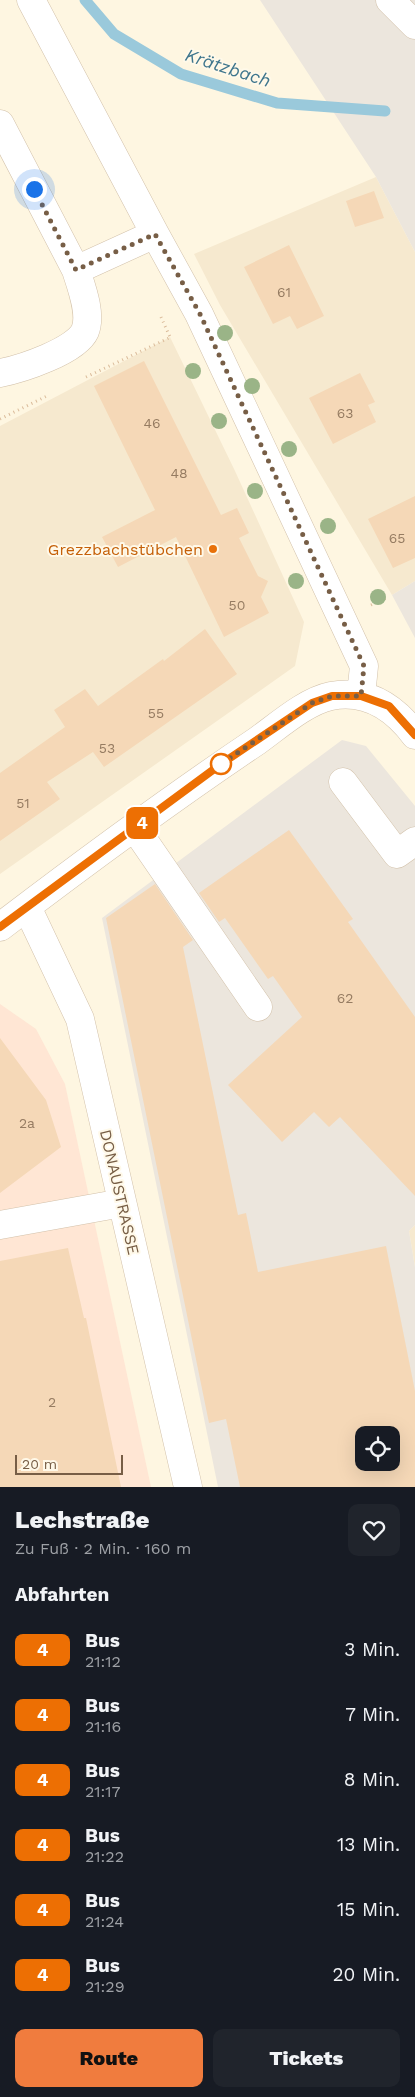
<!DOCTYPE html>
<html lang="de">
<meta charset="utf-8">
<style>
:root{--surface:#171b24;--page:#20242c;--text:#f1f3f6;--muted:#9ea1a6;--accent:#f07c3e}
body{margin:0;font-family:"Work Sans",sans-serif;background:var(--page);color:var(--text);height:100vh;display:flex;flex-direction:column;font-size:19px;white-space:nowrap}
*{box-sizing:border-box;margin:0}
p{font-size:16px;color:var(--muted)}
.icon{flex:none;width:28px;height:28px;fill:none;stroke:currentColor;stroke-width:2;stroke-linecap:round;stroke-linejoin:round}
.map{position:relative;height:1487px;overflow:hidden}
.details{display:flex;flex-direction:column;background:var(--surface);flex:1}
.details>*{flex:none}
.badge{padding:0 10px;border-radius:8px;font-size:18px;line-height:32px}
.fabs{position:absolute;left:355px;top:1426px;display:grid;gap:10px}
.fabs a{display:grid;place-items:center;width:45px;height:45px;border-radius:10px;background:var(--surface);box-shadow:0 5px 20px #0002;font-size:25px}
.scale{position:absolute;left:15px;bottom:12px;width:108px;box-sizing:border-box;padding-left:5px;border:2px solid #775e46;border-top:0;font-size:14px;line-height:18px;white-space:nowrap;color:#775e46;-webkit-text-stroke:4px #fff9e9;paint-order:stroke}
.you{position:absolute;width:25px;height:25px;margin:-12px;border:4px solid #fff;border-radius:50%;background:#1a73e8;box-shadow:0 0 0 8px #1a73e833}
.map>.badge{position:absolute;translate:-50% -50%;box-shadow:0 0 0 2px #fff}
h2{padding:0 15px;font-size:19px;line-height:45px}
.round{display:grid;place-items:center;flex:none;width:52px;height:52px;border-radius:10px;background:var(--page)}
.head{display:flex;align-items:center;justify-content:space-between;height:85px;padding:0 15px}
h1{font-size:24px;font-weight:800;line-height:38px}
.primary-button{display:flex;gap:10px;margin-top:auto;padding:10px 15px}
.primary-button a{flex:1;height:58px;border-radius:10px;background:var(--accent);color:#111;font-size:20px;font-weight:800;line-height:58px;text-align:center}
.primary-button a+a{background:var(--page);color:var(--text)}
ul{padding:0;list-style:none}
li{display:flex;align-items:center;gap:15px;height:65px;padding:0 15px}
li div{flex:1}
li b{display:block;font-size:19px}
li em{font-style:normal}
li .badge{min-width:55px;font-weight:700;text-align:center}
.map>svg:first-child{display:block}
.residential{fill:#f6e9cf}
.commercial{fill:#ffe6d4}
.industrial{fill:#ece6dd;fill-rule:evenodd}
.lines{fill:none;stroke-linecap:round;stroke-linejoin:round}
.stream{stroke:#9ac9db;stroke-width:11}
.building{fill:#f5d8b7;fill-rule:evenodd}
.minor-casing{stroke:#d2c1aa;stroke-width:29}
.path{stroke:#dabb9a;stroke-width:3;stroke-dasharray:1 4;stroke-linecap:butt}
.minor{stroke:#fff;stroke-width:28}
.tree{fill:#9ab487}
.line-casing{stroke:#fff;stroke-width:11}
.line{stroke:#ed6f03;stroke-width:8}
.walk{stroke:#775e46;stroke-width:5;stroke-dasharray:0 9}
.food-dot{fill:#e8710a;stroke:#fff9e9;stroke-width:2}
.stop-dot{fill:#fff;stroke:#ed6f03;stroke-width:2.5}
.labels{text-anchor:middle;stroke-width:4;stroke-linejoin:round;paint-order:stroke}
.number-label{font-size:14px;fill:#967c62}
.food-label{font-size:16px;fill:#c56008;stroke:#fff9e9;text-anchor:end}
.street-label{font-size:16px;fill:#775e46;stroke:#fff9e9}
.water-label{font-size:18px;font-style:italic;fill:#3e758c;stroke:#fff9e9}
</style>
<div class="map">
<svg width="415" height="1487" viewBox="0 0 415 1487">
<rect width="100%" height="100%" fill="#fef6e1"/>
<!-- residential -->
<path class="residential" d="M376,177L415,252V581L392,595L220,305L194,254Z
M170,337L235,471L304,622L295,666L0,874V426Z
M415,1225V1267L409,1231Z"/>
<!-- commercial -->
<path class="commercial" d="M0,1004L36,1029L65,1084L151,1487H0Z"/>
<!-- industrial -->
<path class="industrial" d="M260,0H415V252L376,177Z
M415,581V638L392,595Z
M342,740L366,746L415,806V1225L409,1231L415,1267V1487H218L102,918ZM364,1435H391V1462H364Z"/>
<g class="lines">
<!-- stream -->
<path class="stream" d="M85,0L114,34L181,74L277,103L385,111"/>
</g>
<!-- building -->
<path class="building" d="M374,191L384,218L355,227L346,201Z
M289,245L324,316L297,329L290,316L273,324L244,267Z
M144,361L221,515L237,508L249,533L239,538L258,576L268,581L261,597L269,613L224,637L176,537L118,567L102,537L155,510L94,386Z
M360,373L375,402L368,405L376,422L333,444L309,398Z
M415,496V558L393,568L368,519Z
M205,629L237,674L104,767L93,752L47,782L60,799L0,841V773L65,727L54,710L85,689L98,706L163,659L164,661Z
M289,830L353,919L348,922L415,1017V1196L340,1117L329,1127L314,1112L282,1142L228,1085L302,1017L273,976L268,979L225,918L219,922L199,893Z
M155,884L193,940L183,947L238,1215L246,1213L258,1272L386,1246L415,1391V1487H240L226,1419L209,1423L106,918ZM364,1435H391V1462H364Z
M0,1038L46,1100L61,1147L0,1193Z
M68,1248L84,1318H86L121,1487H0V1261Z"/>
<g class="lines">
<!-- minor casing -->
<g class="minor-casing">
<path id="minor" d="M31,0L155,234L199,314L364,666L361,696
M390,0L415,25
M0,124L76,270C81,286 92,314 85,331C76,351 21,369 0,373
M76,270L155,234
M343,782L397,854L415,841
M135,828L258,1007
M27,907L80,1019L188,1487
M0,927C84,863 169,800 257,741C278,726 306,701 331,696C367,689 394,707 415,735
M0,1225L122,1203"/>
</g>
<!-- path -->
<path class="path" d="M161,317L170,337
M86,377L171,337
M0,419L49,395
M371,605L388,597"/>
<!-- minor -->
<use href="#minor" class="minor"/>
</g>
<!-- trees -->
<g class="tree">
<circle cx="225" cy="333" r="8"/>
<circle cx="193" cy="371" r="8"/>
<circle cx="252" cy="386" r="8"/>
<circle cx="219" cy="421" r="8"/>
<circle cx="289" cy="449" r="8"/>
<circle cx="255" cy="491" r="8"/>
<circle cx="328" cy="526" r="8"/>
<circle cx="296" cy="581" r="8"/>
<circle cx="378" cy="597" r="8"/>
</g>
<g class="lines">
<!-- line casing -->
<g class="line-casing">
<path id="line" d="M0,927L221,764L312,703L332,696H361L389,706L415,735"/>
</g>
<!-- line -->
<use href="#line" class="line"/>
<!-- walk -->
<path class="walk" d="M34,189L76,270L155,234L200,314L364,666L361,696H332L312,703L221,764"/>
</g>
<!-- markers -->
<circle class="food-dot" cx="213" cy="549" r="5"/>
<circle class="stop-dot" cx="221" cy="764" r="10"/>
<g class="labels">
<!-- number labels -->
<g class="number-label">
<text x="284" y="297">61</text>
<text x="345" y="418">63</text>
<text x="152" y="428">46</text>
<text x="179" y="478">48</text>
<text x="397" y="543">65</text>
<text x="237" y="610">50</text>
<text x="156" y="718">55</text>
<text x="107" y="753">53</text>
<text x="23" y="808">51</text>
<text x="345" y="1003">62</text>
<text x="27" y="1128">2a</text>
<text x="52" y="1407">2</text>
</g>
<!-- food labels -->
<g class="food-label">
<text x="203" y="555">Grezzbachstübchen</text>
</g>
<!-- street labels -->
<g class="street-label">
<text transform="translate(120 1192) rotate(77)" y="6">DONAUSTRASSE</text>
</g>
<!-- water labels -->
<g class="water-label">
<text transform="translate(228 68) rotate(18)" y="6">Krätzbach</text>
</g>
</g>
</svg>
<div class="fabs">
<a><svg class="icon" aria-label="locate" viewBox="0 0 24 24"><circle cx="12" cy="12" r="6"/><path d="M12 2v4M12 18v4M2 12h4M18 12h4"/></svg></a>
</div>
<div class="scale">20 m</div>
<div class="you" style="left:34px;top:189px"></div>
<b class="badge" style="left:142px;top:823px;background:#ed6f03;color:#fff">4</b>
</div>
<section class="details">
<div class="head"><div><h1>Lechstraße</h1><p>Zu Fuß · 2 Min. · 160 m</p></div><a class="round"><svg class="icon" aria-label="heart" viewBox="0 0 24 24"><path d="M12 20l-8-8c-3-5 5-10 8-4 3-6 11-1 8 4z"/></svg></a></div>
<h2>Abfahrten</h2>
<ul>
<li><span class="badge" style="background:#ed6f03;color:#fff">4</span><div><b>Bus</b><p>21:12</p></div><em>3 Min.</em></li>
<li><span class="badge" style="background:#ed6f03;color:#fff">4</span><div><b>Bus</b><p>21:16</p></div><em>7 Min.</em></li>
<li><span class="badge" style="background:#ed6f03;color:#fff">4</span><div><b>Bus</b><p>21:17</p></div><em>8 Min.</em></li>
<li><span class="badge" style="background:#ed6f03;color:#fff">4</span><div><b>Bus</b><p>21:22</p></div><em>13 Min.</em></li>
<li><span class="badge" style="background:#ed6f03;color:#fff">4</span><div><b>Bus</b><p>21:24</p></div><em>15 Min.</em></li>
<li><span class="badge" style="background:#ed6f03;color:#fff">4</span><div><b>Bus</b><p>21:29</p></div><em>20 Min.</em></li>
</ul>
<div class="primary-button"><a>Route</a><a>Tickets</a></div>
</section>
